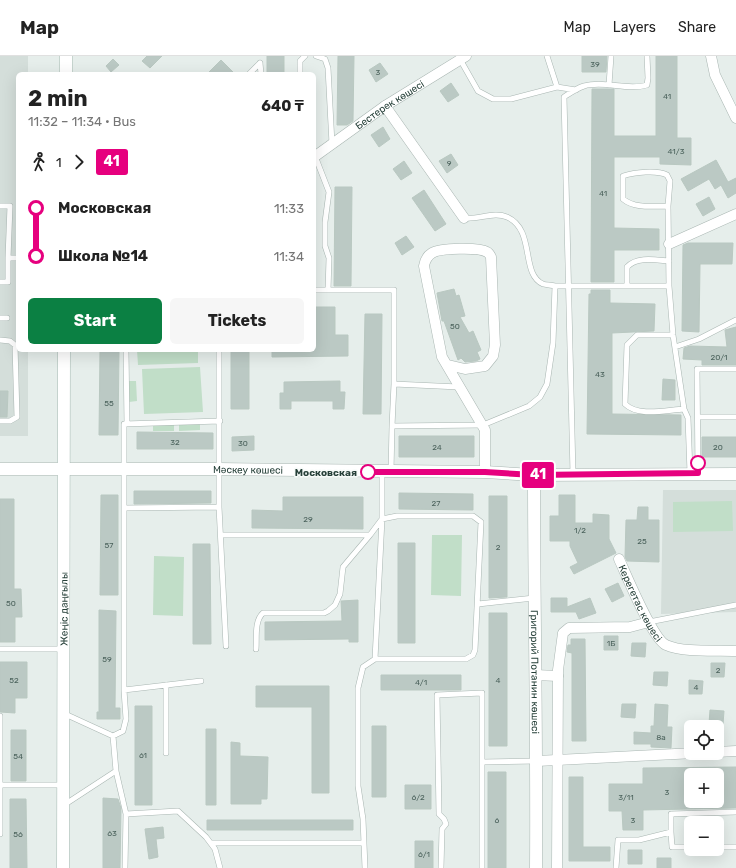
<!DOCTYPE html>
<meta charset="utf-8">
<style>
:root{--surface:#fff;--page:#f6f6f6;--text:#222;--muted:#767676;--line:#e0e0e0;--accent:#0b8043}
body{margin:0;font-family:Rubik,sans-serif;background:var(--page);color:var(--text);height:100vh;display:flex;flex-direction:column;font-size:15px;white-space:nowrap}
*{box-sizing:border-box;margin:0}
p{font-size:13px;color:var(--muted)}
.icon{flex:none;width:22px;height:22px;fill:none;stroke:currentColor;stroke-width:2;stroke-linecap:round;stroke-linejoin:round}
.map{position:relative;flex:1;overflow:hidden}
.sheet{position:absolute;left:16px;top:16px;width:300px;height:280px;display:flex;flex-direction:column;background:var(--surface);border-radius:6px;box-shadow:0 4px 16px #0002}
.sheet>*{flex:none}
.badge{padding:0 8px;border-radius:3px;font-size:14px;line-height:26px}
.buttons{position:absolute;left:684px;top:664px;display:grid;gap:8px}
.buttons a{display:grid;place-items:center;width:40px;height:40px;border-radius:6px;background:var(--surface);box-shadow:0 4px 16px #0002;font-size:20px}
.map>.badge{position:absolute;translate:-50% -50%;box-shadow:0 0 0 2px #fff}
.legs{display:flex;align-items:center;gap:6px;height:44px;padding:0 12px;font-size:13px}
.legs p{margin-inline-start:auto}
.head{display:flex;align-items:center;justify-content:space-between;height:68px;padding:0 12px}
h1{font-size:22px;font-weight:700;line-height:30px}
.button{display:flex;gap:8px;margin-top:auto;padding:8px 12px}
.button a{flex:1;height:46px;border-radius:6px;background:var(--accent);color:#fff;font-size:16px;font-weight:700;line-height:46px;text-align:center}
.button a+a{background:var(--page);color:var(--text)}
ul{padding:0 12px;list-style:none}
li{display:flex;align-items:center;gap:14px;height:48px;font-size:15px}
li i{display:grid;place-items:center;width:6px;height:100%;margin:0 5px;background:currentColor}
li i::after{content:'';width:10px;height:10px;margin:-5px;border:3px solid;border-radius:50%;background:var(--surface)}
li p{margin-inline-start:auto}
li:first-child i{background:linear-gradient(#0000 50%,currentColor 0)}
li:last-child i{background:linear-gradient(currentColor 50%,#0000 0)}
header{display:flex;align-items:center;gap:24px;box-sizing:border-box;height:56px;padding:0 20px;background:var(--surface);border-bottom:1px solid var(--line)}
header strong{font-size:19px}
nav{display:flex;gap:22px;margin-inline-start:auto;font-size:14px}
.map>svg:first-child{display:block}
.built{fill:#d4deda}
.green{fill:#c1dec8}
.building{fill:#bbc9c4;stroke:#b9c8c1;fill-rule:evenodd}
.lines{fill:none;stroke-linecap:round;stroke-linejoin:round}
.service-casing{stroke:#a9b6b2;stroke-width:6}
.minor-casing{stroke:#a9b6b2;stroke-width:11}
.tertiary-casing{stroke:#a9b6b2;stroke-width:13}
.secondary-casing{stroke:#a5b9b2;stroke-width:13}
.service{stroke:#fff;stroke-width:5}
.minor{stroke:#fff;stroke-width:10}
.tertiary{stroke:#fff;stroke-width:12}
.secondary{stroke:#fff;stroke-width:12}
.line-1-casing{stroke:#fff;stroke-width:9}
.line-1{stroke:#e6007e;stroke-width:6}
.stop-1-dot{fill:#fff;stroke:#e6007e;stroke-width:2}
.labels{text-anchor:middle;stroke-width:3;stroke-linejoin:round;paint-order:stroke}
.number-label{font-size:8px;fill:#4b625c}
.street-label{font-size:10px;fill:#264039;stroke:#f7fbf9}
.stop-label{font-size:10px;font-weight:bold;fill:#264039;stroke:#f7fbf9;text-anchor:end}
</style>
<header>
<strong>Map</strong>
<nav><a>Map</a><a>Layers</a><a>Share</a></nav>
</header>
<div class="map">
<svg width="736" height="812" viewBox="0 0 736 812">
<rect width="100%" height="100%" fill="#e6eeeb"/>
<!-- built -->
<path class="built" d="M0,0H28V18H18V294H28V380H0Z
M663,434H736V556L661,558Z"/>
<!-- green -->
<path class="green" d="M137,294H198V307L138,309Z
M200,311L203,356L144,358L142,313Z
M128,325H136L137,345L129,346Z
M200,367V374L179,375V368Z
M174,368V375H153V369Z
M732,445L733,475L673,476V446Z
M432,479H462L461,540L431,539Z
M154,500L184,501L183,560L153,559Z"/>
<!-- building -->
<path class="building" d="M147,0H162L150,12L142,5Z
M267,0H284V18H267Z
M338,0H354L353,65L347,69H337Z
M582,0H607L606,16H582Z
M656,0H677V82H691V109L660,108V101H614V172L659,173V194H614V226H591L592,33H614V80H656Z
M113,3L119,9L111,16L106,10Z
M221,4L235,18H207Z
M380,7L388,18L376,26L369,14Z
M451,27L459,39L448,46L440,35Z
M383,71L390,83L379,91L371,79Z
M451,98L458,109L447,117L439,105Z
M716,104L728,126L736,122V137L728,142L721,129L715,133L709,123L688,135L681,123Z
M404,105L412,117L401,124L393,113Z
M335,131H352L351,230H334Z
M424,134L446,168L435,175L412,142Z
M709,141L715,153L703,160L696,148Z
M406,180L414,191L402,199L395,187Z
M688,187H733L732,208H700L699,276L682,275L683,189Z
M454,233L456,240L459,239L465,260L460,261L469,277L473,275L481,294L477,296L480,303L476,305L465,306L461,302L458,304L444,265H442L437,237Z
M591,234H610V247L655,248L654,275L612,277V358L681,359V379L587,378L589,238H591Z
M314,251H335V279H348V300L272,301V294H314Z
M365,258H382L381,358H363Z
M736,271V309H702V304L683,303L684,292L690,290L727,291L725,274Z
M100,294H119L118,379H99Z
M231,294H249V353H231Z
M663,323L675,324V344H662Z
M340,325V336H345L344,353H333V345H291V353H280V337H284V326Z
M0,335H8L7,361H0Z
M137,376L213,377V393H137Z
M254,380V394L232,395V381Z
M399,380H474V401H399Z
M702,381H736V401H702Z
M134,435H211V447L134,448Z
M399,437L473,438V454L399,453Z
M101,439H118V539H100Z
M559,439H575V467H593V458L609,459V483L616,497L574,518L570,511L578,507L570,490V485H550V460H559Z
M489,440H507V541L489,542Z
M283,441H363V473L252,472V454L283,455Z
M0,443H14V533H21L22,561H15V586H0Z
M638,451H648V464H659V506L627,505L625,501L626,464H637Z
M398,487H415V587H398Z
M193,488H210L211,588H193Z
M618,527L624,540L612,546L605,533Z
M551,542H567V551L590,542L596,557L579,563L576,556H551Z
M358,544V586H349V583L265,584V566L342,565L341,545Z
M99,554L116,555L115,652H120V663H97V656H99Z
M489,557H507V690H489Z
M604,580H618V594H604Z
M571,583H585L586,685H572V597L567,596L568,589H571Z
M632,587H646L645,601L631,600Z
M0,606H27V642H15V657L0,656Z
M711,607H725L724,621H711Z
M654,616H668L667,630L653,629Z
M381,619H461V634H381Z
M689,624L703,625L702,638H689Z
M256,630H329V737H312V651H256Z
M622,648H636L635,662L621,661Z
M655,648L668,649L667,671H672L671,692L651,691V688H634V676L651,677V670H654Z
M135,650H152V749H135Z
M710,654L724,655L723,668H709Z
M372,670H386V741H372Z
M206,673H216V749H206Z
M11,674H26V725H11Z
M231,686L240,687V700L268,701L267,743H261V748H231Z
M736,711V752L643,754V774H623L622,755H609V728H643V712ZM691,719H717V745H691Z
M488,716H506V812H488Z
M569,721H583V791H610V805H569Z
M405,729H431V753H405Z
M103,742L118,743L121,752L120,812H103Z
M10,743H26L27,812H10Z
M207,764H353V774H207Z
M163,771L164,782L156,783L158,801L149,803L145,773Z
M415,785H433V812H415Z
M628,794H642V808H628Z
M657,802H671V812H657Z"/>
<g class="lines">
<!-- service casing -->
<g class="service-casing">
<path id="service" d="M316,0L325,3L328,12L332,88
M547,0L557,31
M461,5L478,35L493,43H511L557,31L576,34
M260,7L261,18
M249,18L260,7
M300,18V5L305,0
M609,29L611,0
M315,100L329,136L325,166V190L329,202L328,234
M0,150H10L8,202H18
M668,150C653,150 635,153 623,143V120C635,116 657,114 667,119L670,125L668,150L669,230
M464,162C478,164 494,155 507,161C536,174 520,218 543,228C546,229 551,229 555,230H669L673,279L684,353L688,362L690,417
M0,226H8V202
M627,230V211C637,200 656,204 669,205
M314,234H394V328L392,370L483,369L529,350L540,341L547,328L553,287L555,230
M0,262H7
M673,279H637L627,289L625,348C638,361 666,354 684,353
M0,284L10,285L15,289L17,361L10,365H0
M675,291L699,283L736,264
M126,294L127,368
M219,294V451L226,590
M394,328L459,331
M698,361H736
M391,415L392,370
M698,417L697,313H736
M573,418L564,41C570,37 577,32 584,30C604,24 627,35 647,29L648,22L647,0
M124,452L219,451
M221,479H370L382,463V416
M478,548L534,542
M649,566L736,549
M0,593H63
M256,593C257,583 254,565 263,557H324L328,555L335,549L340,538L343,511L370,479
M166,629V697
M124,634L201,625
M65,658L113,680
M0,660V778
M483,706L536,705
M1,729H63
M64,749L116,715
M126,758L116,715L113,680L123,675L126,663L124,634V368L220,365
M671,776V758L736,756
M211,787H364
M717,791H736
M125,812L126,758L178,755L206,781L215,793L220,812
M365,812L363,763L358,730V632L363,611L375,603H466L473,599L475,594L481,466L473,460H397L382,463L375,603
M441,812L442,773L446,768L444,763L439,758L437,639L482,637V812
M616,812L618,784H639L671,776L672,791H691"/>
</g>
<!-- minor casing -->
<g class="minor-casing">
<g id="minor">
<path d="M711,0L715,19L736,62"/>
<path d="M385,50L464,162"/>
<path id="s1" d="M314,101L385,50L466,0"/>
<path d="M669,188L736,158"/>
<path d="M448,309L465,313L485,310L493,300L495,289L491,201C490,199 489,197 487,196C479,191 440,192 432,197C427,200 425,204 424,210L442,301L485,374V416"/>
<path id="s2" d="M619,503C627,520 652,582 666,589C684,597 716,594 736,595"/>
<path d="M535,619L558,620"/>
<path d="M717,696L736,695"/>
<path d="M537,705L695,697"/>
<path d="M557,812L558,614L563,577L569,572L630,571L649,566"/>
</g>
</g>
<!-- tertiary casing -->
<g class="tertiary-casing">
<g id="tertiary">
<path id="s3" d="M0,413H219L485,416L534,419L736,418"/>
<path id="s4" d="M534,419C534,550 537,681 536,812"/>
</g>
</g>
<!-- secondary casing -->
<g class="secondary-casing">
<g id="secondary">
<path d="M66,18V0"/>
<path id="s5" d="M63,812L64,294"/>
</g>
</g>
<!-- service -->
<use href="#service" class="service"/>
<!-- minor -->
<use href="#minor" class="minor"/>
<!-- tertiary -->
<use href="#tertiary" class="tertiary"/>
<!-- secondary -->
<use href="#secondary" class="secondary"/>
</g>
<g class="lines">
<!-- line-1 casing -->
<g class="line-1-casing">
<path id="line-1" d="M368,416H485L534,419L698,417V407"/>
</g>
<!-- line-1 -->
<use href="#line-1" class="line-1"/>
</g>
<!-- markers -->
<g class="stop-1-dot">
<circle cx="698" cy="407" r="7"/>
<circle cx="368" cy="416" r="7"/>
</g>
<g class="labels">
<!-- number labels -->
<g class="number-label">
<text x="595" y="11">39</text>
<text x="378" y="19">3</text>
<text x="667" y="43">41</text>
<text x="676" y="98">41/3</text>
<text x="449" y="110">9</text>
<text x="603" y="140">41</text>
<text x="455" y="273">50</text>
<text x="719" y="304">20/1</text>
<text x="600" y="321">43</text>
<text x="109" y="350">55</text>
<text x="175" y="389">32</text>
<text x="243" y="390">30</text>
<text x="437" y="394">24</text>
<text x="718" y="394">20</text>
<text x="436" y="450">27</text>
<text x="308" y="466">29</text>
<text x="580" y="477">1/2</text>
<text x="642" y="488">25</text>
<text x="109" y="492">57</text>
<text x="498" y="494">2</text>
<text x="11" y="550">50</text>
<text x="611" y="590">1Б</text>
<text x="107" y="606">59</text>
<text x="718" y="617">2</text>
<text x="14" y="627">52</text>
<text x="498" y="627">4</text>
<text x="421" y="629">4/1</text>
<text x="696" y="634">4</text>
<text x="661" y="684">8а</text>
<text x="143" y="702">61</text>
<text x="18" y="703">54</text>
<text x="667" y="739">3</text>
<text x="418" y="744">6/2</text>
<text x="626" y="744">3/11</text>
<text x="497" y="767">6</text>
<text x="633" y="767">3</text>
<text x="112" y="780">63</text>
<text x="18" y="781">56</text>
<text x="424" y="801">6/1</text>
</g>
<!-- street labels -->
<g class="street-label">
<text dy="4" stroke="none"><textPath href="#s1" startOffset="92">Бестерек көшесі</textPath></text>
<text dy="4" stroke="none"><textPath href="#s3" startOffset="248">Мәскеу көшесі</textPath></text>
<text dy="4" stroke="none"><textPath href="#s2" startOffset="49">Керегетас көшесі</textPath></text>
<text dy="4" stroke="none"><textPath href="#s5" startOffset="259">Жеңіс даңғылы</textPath></text>
<text dy="4" stroke="none"><textPath href="#s4" startOffset="197">Григорий Потанин көшесі</textPath></text>
</g>
<!-- stop labels -->
<g class="stop-label">
<text x="357" y="420">Московская</text>
</g>
</g>
</svg>
<div class="buttons">
<a><svg class="icon" aria-label="locate" viewBox="0 0 24 24"><circle cx="12" cy="12" r="6"/><path d="M12 2v4M12 18v4M2 12h4M18 12h4"/></svg></a>
<a>+</a>
<a>−</a>
</div>
<b class="badge" style="left:538px;top:419px;background:#e6007e;color:#fff">41</b>
<section class="sheet">
<div class="head"><div><h1>2 min</h1><p>11:32 – 11:34 · Bus</p></div><b>640 ₸</b></div>
<div class="legs"><svg class="icon" aria-label="walk" viewBox="0 0 24 24"><circle cx="13" cy="4" r="2"/><path d="M13 8l-2 6 4 7M11 14l-3 7M7 12l3-4h3l4 4"/></svg>1<svg class="icon" aria-label="forward" viewBox="0 0 24 24"><path d="M9 5l7 7-7 7"/></svg><b class="badge" style="background:#e6007e;color:#fff">41</b></div>
<ul>
<li><i style="color:#e6007e"></i><b>Московская</b><p>11:33</p></li>
<li><i style="color:#e6007e"></i><b>Школа №14</b><p>11:34</p></li>
</ul>
<div class="button"><a>Start</a><a>Tickets</a></div>
</section>
</div>
